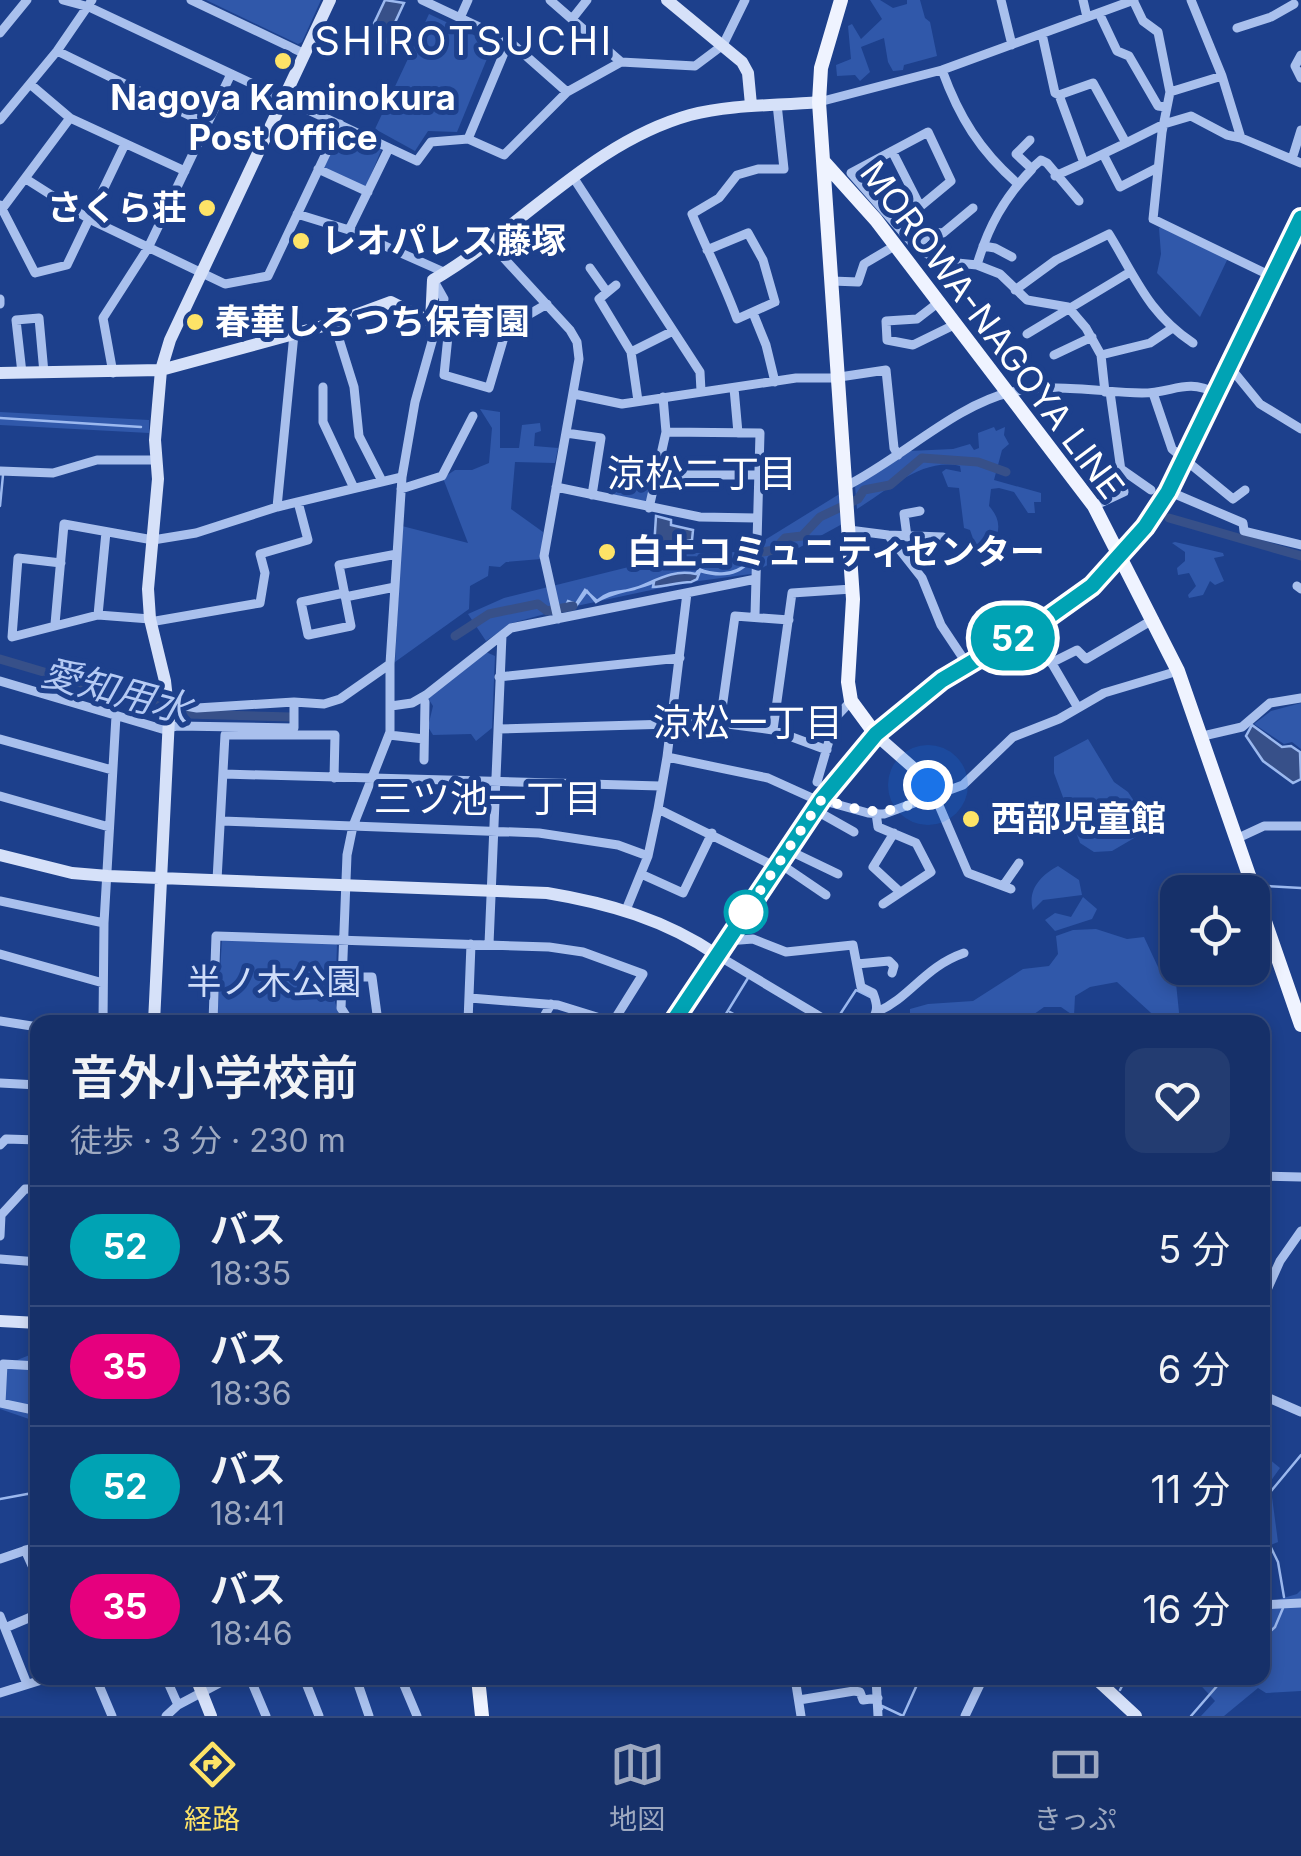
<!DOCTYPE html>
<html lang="ja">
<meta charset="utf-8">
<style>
:root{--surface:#163069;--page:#233c71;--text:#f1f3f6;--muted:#9ea9c0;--line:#354b7d;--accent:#fde367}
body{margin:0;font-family:Inter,"Noto Sans JP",sans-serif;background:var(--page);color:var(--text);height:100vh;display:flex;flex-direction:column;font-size:38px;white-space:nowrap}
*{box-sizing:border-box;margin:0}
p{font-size:32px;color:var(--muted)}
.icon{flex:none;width:55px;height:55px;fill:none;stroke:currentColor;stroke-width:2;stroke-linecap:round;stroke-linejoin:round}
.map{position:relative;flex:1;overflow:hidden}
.drawer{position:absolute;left:30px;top:1015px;width:1240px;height:670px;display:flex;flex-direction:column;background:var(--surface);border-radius:20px;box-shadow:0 5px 15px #0003,0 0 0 2px var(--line)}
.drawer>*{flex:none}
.badge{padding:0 20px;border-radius:32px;font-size:35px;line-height:65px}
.fabs{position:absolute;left:1160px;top:875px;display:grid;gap:20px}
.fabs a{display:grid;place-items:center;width:110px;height:110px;border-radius:20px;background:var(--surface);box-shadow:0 5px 15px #0003,0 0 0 2px var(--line);font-size:50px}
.you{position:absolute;width:50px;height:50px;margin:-25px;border:8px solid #fff;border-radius:50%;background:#1a73e8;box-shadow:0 0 0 15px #1a73e833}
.map>.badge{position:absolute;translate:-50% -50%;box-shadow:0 0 0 5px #fff}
.round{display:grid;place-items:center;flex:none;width:105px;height:105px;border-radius:20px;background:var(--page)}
.head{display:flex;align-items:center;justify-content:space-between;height:170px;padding:0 40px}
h1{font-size:48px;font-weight:600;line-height:75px}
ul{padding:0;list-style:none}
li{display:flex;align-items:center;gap:30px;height:120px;padding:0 40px;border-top:2px solid var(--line)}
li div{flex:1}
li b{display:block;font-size:38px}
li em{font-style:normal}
li .badge{min-width:110px;font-weight:700;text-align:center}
.tab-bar{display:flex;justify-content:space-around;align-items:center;height:140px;border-top:2px solid var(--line);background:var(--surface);font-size:28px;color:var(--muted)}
.tab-bar a{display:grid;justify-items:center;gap:5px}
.tab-bar .active{color:var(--accent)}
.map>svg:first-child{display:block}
.green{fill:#3058aa}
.water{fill:#375089;stroke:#9cb9ef;stroke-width:2.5}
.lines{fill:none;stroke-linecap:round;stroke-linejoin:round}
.stream{stroke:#9cb9ef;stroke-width:2.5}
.canal{stroke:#375089;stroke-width:9}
.street{stroke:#a9c0ed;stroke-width:9}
.secondary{stroke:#d6e1f9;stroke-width:12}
.primary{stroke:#eff3ff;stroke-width:14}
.line-casing{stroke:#fff;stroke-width:22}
.line{stroke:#00a3b4;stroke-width:15}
.walk{stroke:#fff;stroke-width:10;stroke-dasharray:0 18}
.poi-dot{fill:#fde367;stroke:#1d408c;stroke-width:4}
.stop-dot{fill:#fff;stroke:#00a3b4;stroke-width:5}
.labels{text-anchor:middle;stroke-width:10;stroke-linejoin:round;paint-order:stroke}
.poi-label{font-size:35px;font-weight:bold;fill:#fff;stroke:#1d408c;text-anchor:start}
.street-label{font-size:35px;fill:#fff;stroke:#1d408c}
.park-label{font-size:35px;fill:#cfddf9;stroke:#1d408c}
.neighbourhood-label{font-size:38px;fill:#fff;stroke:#1d408c}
.water-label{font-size:38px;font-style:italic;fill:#b5caf4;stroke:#1d408c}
.quarter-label{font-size:40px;letter-spacing:2.5px;fill:#fff;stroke:#1d408c}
</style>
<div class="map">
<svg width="1301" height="1716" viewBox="0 0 1301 1716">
<rect width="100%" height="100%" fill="#1d408c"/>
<!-- green -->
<path class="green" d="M206,0H321L302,42L298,44Z
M870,0H880L893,8L907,4V0H920L925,18L930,22L937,56L904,65L903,70L893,71L888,62L884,38L861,47L870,72L860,81L855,75L837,76L836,65L851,59L848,26L852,24L861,39L882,19Z
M429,14L493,44L457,132L428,131L415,151L375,129Z
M343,130L382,148L366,187L325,170L324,166Z
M1162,227L1228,258L1200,317L1157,273L1161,254L1159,228Z
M480,409L500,412V448H519L522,425L540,423L541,431L535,433L534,446L558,448L555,463L515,462L511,509L543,532L541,559L506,562L500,567L489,566L488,576L470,586L469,609L395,662L402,526L468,543L443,478L455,470H472L489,463L492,428Z
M0,412L149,420V433L0,425Z
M994,427L996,431L1005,427L1004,435L1009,444L1002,450L994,480L1041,493V502H1034L1035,513H1028L1014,492L999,488L991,489L989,506C1005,523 1000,544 977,550L970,530L964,528L959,488L948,487L942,472L946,469L961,472L960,466C923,457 888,490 857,509L855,486L909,451L953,449L970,444L974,450L979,448L978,433Z
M614,476L650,485L647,500L644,502L610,494Z
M841,493L844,523L751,574L684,583L567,608L512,623L486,641L468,614L504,598L689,552L707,554L747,551Z
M1175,542L1223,553L1224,556L1214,558L1224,581L1215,585L1210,581L1203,595L1189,598L1188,595L1196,586L1189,573L1178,575L1177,568L1185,561V552L1172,543Z
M486,652L495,656L492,728L476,741L471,734L433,735L428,727L433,706L428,698Z
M1301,703V749L1292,742L1284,744L1254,724L1271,711Z
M1088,739L1114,782L1128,792L1144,816L1138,825L1141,834L1112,851L1094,852L1080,843L1054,773V757Z
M1058,866L1079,880L1082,895L1043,900L1033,910C1027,890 1041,875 1058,866Z
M1083,897L1097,909L1092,919L1055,931L1045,920L1055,913L1071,917Z
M1096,929L1127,939L1144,937L1158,967L1176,983L1180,1022H1161L1117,982L1090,987L1075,996L1074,1016L1061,1007H1044L1023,1022H944L937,1015L910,1021V1009L928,1004L973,1001L1023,969L1049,966L1058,954L1056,936L1073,930Z
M222,939L334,942L337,945L335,1002L341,1022H217Z
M37,1352V1416L29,1419L0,1409V1367Z
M1263,1454L1280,1468L1270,1482L1278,1542L1263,1548Z
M1301,1590V1691L1266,1693L1258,1688L1224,1716H1201L1215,1701L1194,1678H1262L1263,1604L1297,1594Z"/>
<!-- water -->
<path class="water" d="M385,0L404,3L386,42L369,34Z
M656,516L671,520V525L693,530L692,540L654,548Z
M745,552L749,556V562C736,577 717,576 700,571L697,579L691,582C677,582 666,587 653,587L654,582C634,591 612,591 596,602L587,591L576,606L565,607L568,601L576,604L585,590L597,601C609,590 619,593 634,589C656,581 671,569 696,574L699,569C715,576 734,575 747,564Z
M1252,725L1282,747L1291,746L1300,752L1301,779L1293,783L1263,761L1246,736Z"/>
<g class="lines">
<!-- stream -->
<path class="stream" d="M0,418L141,427
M0,506L3,475
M1266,886L1301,888
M730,1012L747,1022
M880,1015L882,1022
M721,1022L748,978
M835,1022L856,990L870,997
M0,1499L38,1492
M1262,1502L1301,1455
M1262,1529L1278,1562L1284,1597
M1262,1639L1275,1627L1283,1608
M1120,1690L1126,1678
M882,1709V1706L903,1716L920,1678
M1191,1716L1224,1678"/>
<!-- canal -->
<path class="canal" d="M1169,518L1301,556
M749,561L746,555L774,550L785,538L802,536L820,517L858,499L864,490L890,485L922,458L978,462L1006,472
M455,636L489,614L538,604L547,611L573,606
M0,659L186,714L292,717"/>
<!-- street -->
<path class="street" d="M63,0L89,7L417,161L431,142L468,139L504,155L567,92L621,62L695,66L723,45L745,0
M191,0L305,54
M422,0L509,41L567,92
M550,0L621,62
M1001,0L1012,45
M1083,0L1087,17
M1133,0L1143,21L1158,32L1170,92
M1191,0L1222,76L1241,138L1301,163
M1099,13L1117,51L1129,56L1158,106L1166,107
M460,18L468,0
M572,19L587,0
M1237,28L1271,17L1294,4
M0,33L27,0
M1042,34L1055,93L1059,95L1084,163L1126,143L1093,83L1059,95
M57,51L207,124
M1301,55L1295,66L1301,78
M942,70C959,117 980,151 1018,184
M1222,76L1170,92L1162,132L1153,219L1273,277
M30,84L70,118L185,171
M819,102L942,70L1134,0
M0,120L57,51L92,0
M468,139L509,41
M1030,140L1016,154L1032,169C1004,198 988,227 977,265L1000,274L1027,300L1068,307L1086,328L1101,355L1105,392
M1126,143L1164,124L1191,116L1227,135L1241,138
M892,151L920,206
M1103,154L1120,187L1157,168
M1292,159L1301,130
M318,169L368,192
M1031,169L1041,160L1047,163L1079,201
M1055,176L1084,163
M573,177L700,372L701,391
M26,179L89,219L225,284L268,276L340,124
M0,205L35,273L67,265L125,144
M2,209L70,118
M297,214L349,230L389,148
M898,225L951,181L928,132L851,173L914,245L938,261L977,265
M349,230L446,273
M490,243L570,330L577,342L579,359L544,556L558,619
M983,246L995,248L1012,257
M917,247C925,238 930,230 943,233L973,208
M707,250L748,233L763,260L775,302L737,319C724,283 707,250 692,214L719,198L737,175L758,169H784L777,104
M590,268L607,292
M832,281L858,282L864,264L896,245
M616,285L599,299L631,352L638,401
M1015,290L1056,260L1109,234C1136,278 1148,313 1193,343
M0,299V304
M939,302L917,319L886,321L887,340L913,345L956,324
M753,313L766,345L775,382
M334,323L354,387L359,436L382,481
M435,331L448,336L444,375L489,388L507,327L547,304
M1027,334L1130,272
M631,352L673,331
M1054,355L1092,337
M1101,355L1150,343L1171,329
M1229,366L1260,404L1301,429
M22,373L16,320L39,318L44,373
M113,373L103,318L148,248L231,74
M323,387V422L353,486
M734,388L738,433
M1153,393L1172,449L1233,499L1245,490
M574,394L622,404L796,378H833L886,370L894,448L898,455
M666,432L760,433L755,615
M566,433L601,438L592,495
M1121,469L1151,490
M0,471L53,473L97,460H157
M657,475H757
M846,486C898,461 956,404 1012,392C1053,383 1100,392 1142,393C1173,393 1186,378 1216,393
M556,487L700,517L756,518
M401,489L442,476L473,416
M1168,491L1243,523L1244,531L1301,545
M1094,506L1124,492L1110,392
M277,507L294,334
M649,508L666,432L663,397
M849,530L888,535L922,578L941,625L967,664
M888,535L943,537
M907,537L904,514L920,511
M61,563L18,558L12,637L98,615L150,619
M1297,586L1301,589
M344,593L301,602L308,635L351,626L339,565L397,554
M345,597L395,587
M98,615L106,532
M150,622L260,603L265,573L260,554L308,540L298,502
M55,624L64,524L153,540L196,533L277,507L402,477
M1009,640L1015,649L1034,639L1040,643L1078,708
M1051,663L1077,650L1086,659L1154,619
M499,677L680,658
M0,681L162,729L177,726L294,728V702
M422,697L425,702L424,760
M168,703L197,708L294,702L324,704L340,699L390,664
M391,706L412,703L426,695L511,628L756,579
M673,717L773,730L827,750
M720,723L735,616L789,620
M498,729L671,724
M773,730L792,593L852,589
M389,735L424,739
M1203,736L1242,727L1270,703L1301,698
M0,739L112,770
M667,757L768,778L810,797L868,813L884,814L963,785L1013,737L1059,719L1104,693L1178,671
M224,774L660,786
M817,782L836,717L851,701
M0,796L109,827
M935,796L968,873L1011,889
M658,809L776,867
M815,810L854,832
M876,813L878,827L916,843L931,872L883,904
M222,821L539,833L618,845L648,856
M894,833L873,867L899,891
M1236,839L1264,826H1301
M788,850L838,874
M779,863L826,895
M641,874L683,893L712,833
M217,880L225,735H335L334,778
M1003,886L1019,863
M0,901L104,923
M626,910L648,856L658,809L667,757L687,593
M727,941L753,939L786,952L853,945L861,987L873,993C878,1006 878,1011 871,1022
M489,944L502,635
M0,954L103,983
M717,955L829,1022
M857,964L889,961L894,966L892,973
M341,977H372L378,1022
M470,998L558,1005L613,1022
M877,1012C911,997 924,967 964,953
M0,1021L38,1027
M103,1022L104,923L116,716
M213,1022L216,936L549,947L583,952L643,974L613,1022
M350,1022L341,1008L347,855L353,826L390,732V664L402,477L415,402L444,299L435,283
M452,1022L468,1020
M468,1022L471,944
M541,1022L551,1004
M1075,1022H1079
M0,1083L38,1085
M0,1145L6,1139L38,1140
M1262,1176L1301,1177
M0,1236L1,1215L25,1189H38
M0,1259L38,1262
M1262,1301L1280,1261L1301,1231
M1262,1395L1301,1412
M0,1403L38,1411
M1,1403L3,1364L38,1366
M25,1550L38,1579
M0,1559L38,1546
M1262,1605L1301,1603
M0,1616L27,1684
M5,1628L38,1614
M96,1678L112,1716
M166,1678L178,1705
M250,1678L266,1716
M304,1678L319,1716
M356,1678L369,1716
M401,1678L417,1716
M795,1678L801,1716
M876,1678L878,1716
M0,1693L48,1678
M799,1700L854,1691L860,1692L863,1700L878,1698
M166,1716L178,1705L229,1678
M965,1716L983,1678"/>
<!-- secondary -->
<path class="secondary" d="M667,0L742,62L748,73L751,105
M0,373L161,370L334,323L391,302L431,322L433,280C521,229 590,143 690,115C733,104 776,106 819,102
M876,735L918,772L935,796
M0,855L72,873L108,876L547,893C608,903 666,920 717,955
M154,1022L169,718L165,681L150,619L148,589L158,479L155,440L161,370L170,340L330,0
M0,1321L38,1323
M196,1678L211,1716
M1095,1678L1136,1716"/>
<!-- primary -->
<path class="primary" d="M841,0L821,68L819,102L853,599L848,682L851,701L876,735
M823,161L876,220L1094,506L1178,671L1301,1025
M673,1022L822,799L876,735L942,680L1050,616L1091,586L1145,527L1168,491L1301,217
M478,1678L482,1716"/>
</g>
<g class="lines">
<!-- line casing -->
<g class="line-casing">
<path id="line" d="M673,1022L822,799L876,734L942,680L1050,616L1092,586L1145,527L1168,492L1301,218"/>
</g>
<!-- line -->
<use href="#line" class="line"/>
<!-- walk -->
<path class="walk" d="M746,912L743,916L822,799C874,816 885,815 935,796L928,785"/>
</g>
<!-- markers -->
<g class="poi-dot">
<circle cx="283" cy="61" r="10"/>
<circle cx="207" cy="208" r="10"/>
<circle cx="301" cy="241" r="10"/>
<circle cx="195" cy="322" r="10"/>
<circle cx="607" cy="552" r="10"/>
<circle cx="971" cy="819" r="10"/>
</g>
<circle class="stop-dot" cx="746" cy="912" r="20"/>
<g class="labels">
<!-- poi labels -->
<g class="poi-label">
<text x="283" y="110" text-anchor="middle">Nagoya Kaminokura<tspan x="283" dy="40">Post Office</tspan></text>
<text x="187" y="220" text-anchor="end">さくら荘</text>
<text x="321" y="253">レオパレス藤塚</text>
<text x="215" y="334">春華しろつち保育園</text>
<text x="627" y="564">白土コミュニティセンター</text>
<text x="991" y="831">西部児童館</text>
</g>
<!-- street labels -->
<g class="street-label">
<text transform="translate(992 330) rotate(53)" y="12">MOROWA-NAGOYA LINE</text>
</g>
<!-- park labels -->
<g class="park-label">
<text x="274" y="994">半ノ木公園</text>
</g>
<!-- neighbourhood labels -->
<g class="neighbourhood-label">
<text x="702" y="487">涼松二丁目</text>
<text x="748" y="736">涼松一丁目</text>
<text x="488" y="812">三ツ池一丁目</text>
</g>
<!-- water labels -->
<g class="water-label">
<text transform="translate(116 691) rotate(15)" y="13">愛知用水</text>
</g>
<!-- quarter labels -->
<g class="quarter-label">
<text x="464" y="55">SHIROTSUCHI</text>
</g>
</g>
</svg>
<div class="fabs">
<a><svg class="icon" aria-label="locate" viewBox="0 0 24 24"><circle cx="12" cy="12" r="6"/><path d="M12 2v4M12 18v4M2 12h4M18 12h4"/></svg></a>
</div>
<div class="you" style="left:928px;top:785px"></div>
<b class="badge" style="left:1013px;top:638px;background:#00a3b4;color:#fff">52</b>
<section class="drawer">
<div class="head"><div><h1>音外小学校前</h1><p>徒歩 · 3 分 · 230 m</p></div><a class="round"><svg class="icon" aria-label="heart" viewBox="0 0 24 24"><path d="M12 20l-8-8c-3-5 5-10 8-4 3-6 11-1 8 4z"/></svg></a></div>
<ul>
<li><span class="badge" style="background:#00a3b4;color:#fff">52</span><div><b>バス</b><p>18:35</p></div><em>5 分</em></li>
<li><span class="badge" style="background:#e6007e;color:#fff">35</span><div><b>バス</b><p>18:36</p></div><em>6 分</em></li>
<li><span class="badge" style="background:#00a3b4;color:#fff">52</span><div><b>バス</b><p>18:41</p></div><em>11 分</em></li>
<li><span class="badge" style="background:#e6007e;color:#fff">35</span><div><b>バス</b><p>18:46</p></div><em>16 分</em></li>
</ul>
</section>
</div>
<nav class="tab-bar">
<a class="active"><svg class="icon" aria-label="directions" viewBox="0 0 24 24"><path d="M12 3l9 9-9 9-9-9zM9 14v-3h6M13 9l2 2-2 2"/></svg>経路</a>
<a><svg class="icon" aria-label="map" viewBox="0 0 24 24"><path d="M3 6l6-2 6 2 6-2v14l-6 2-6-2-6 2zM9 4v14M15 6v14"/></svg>地図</a>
<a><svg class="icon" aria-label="tickets" viewBox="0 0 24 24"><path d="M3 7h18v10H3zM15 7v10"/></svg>きっぷ</a>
</nav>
